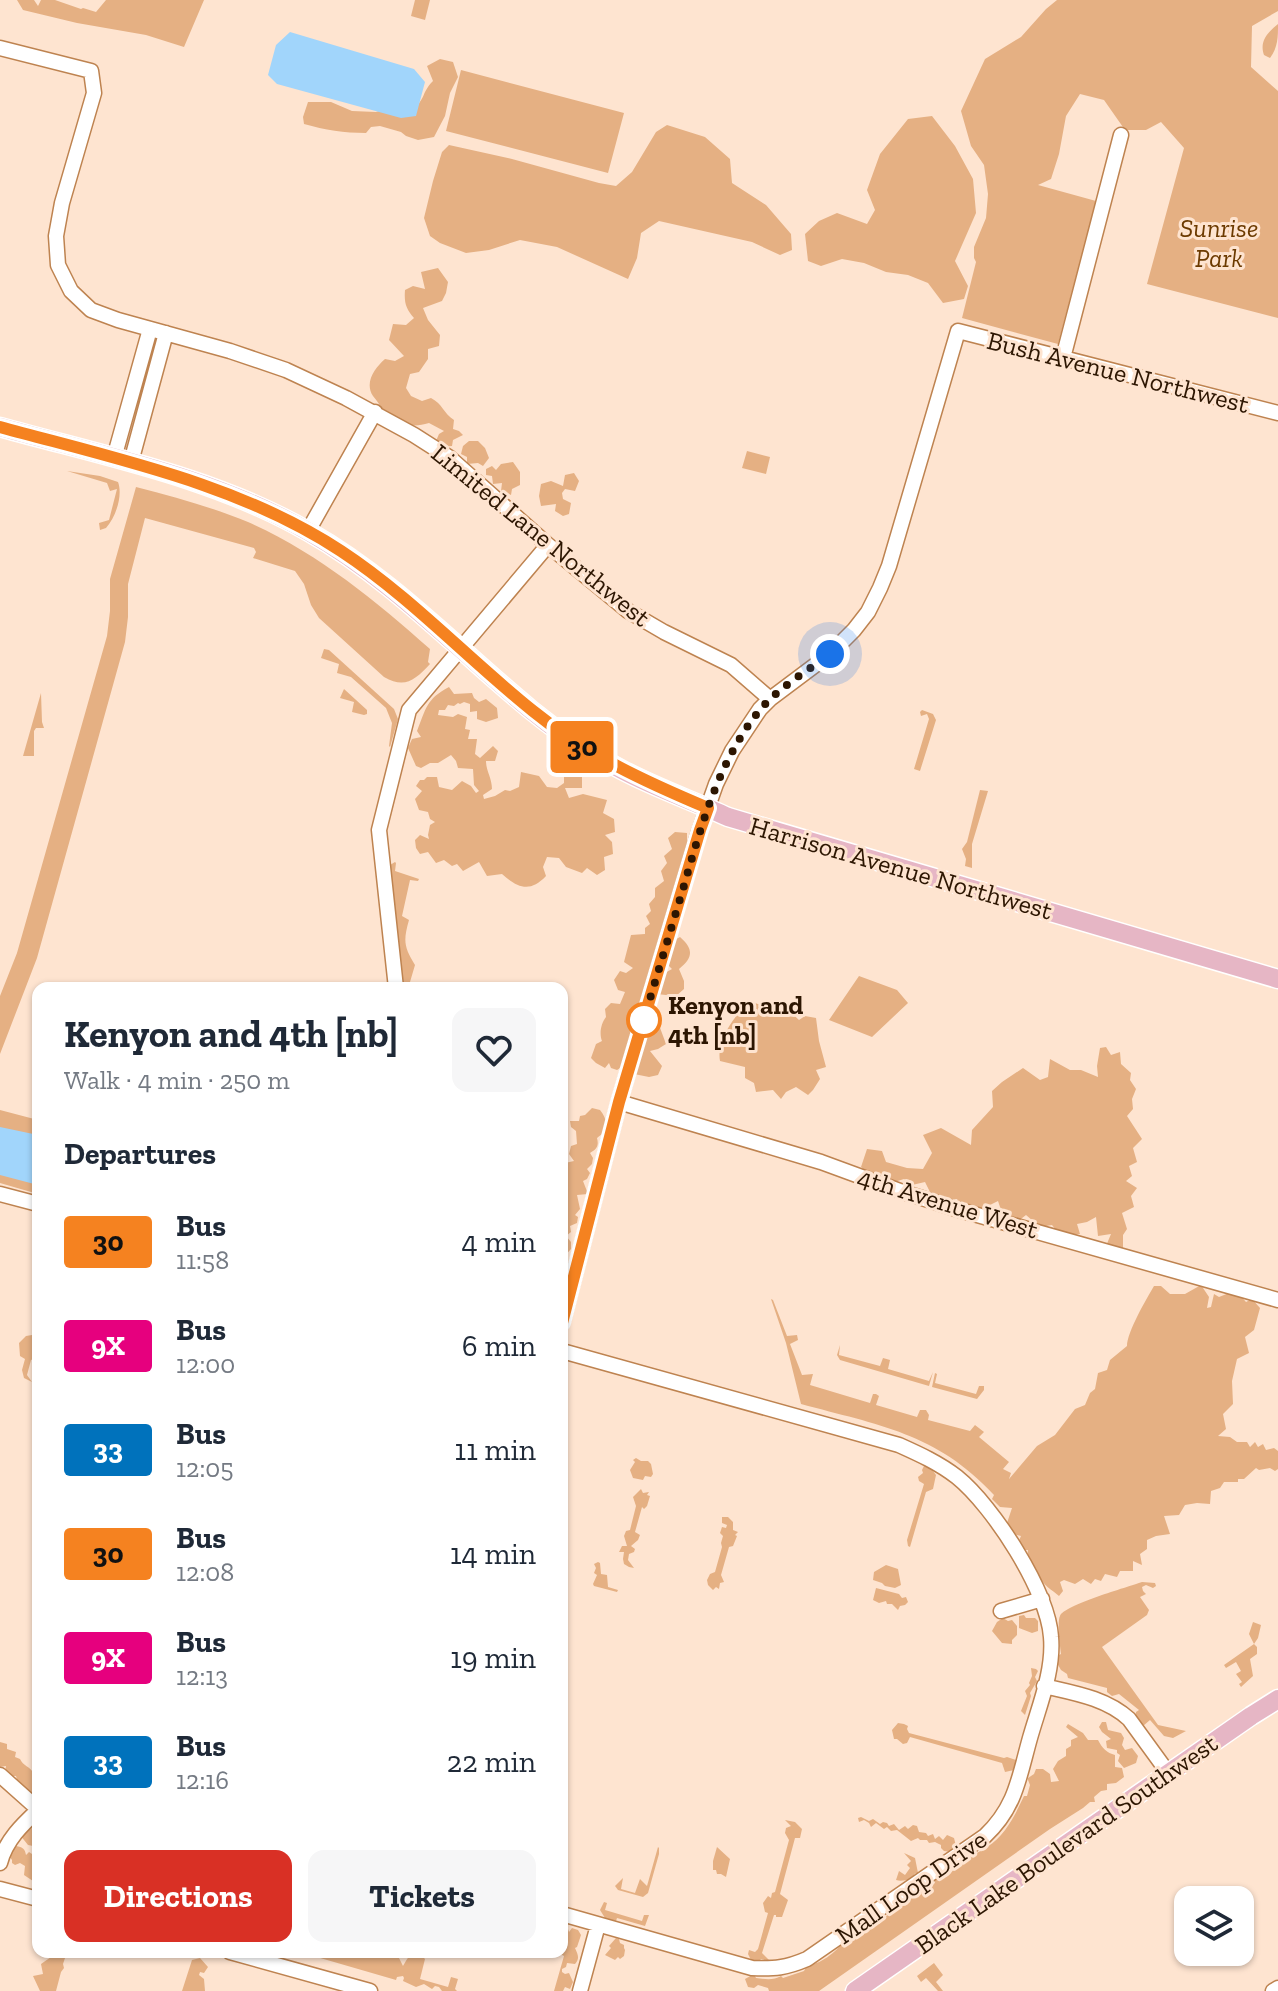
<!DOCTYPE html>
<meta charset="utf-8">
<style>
:root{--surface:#fff;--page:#f6f6f7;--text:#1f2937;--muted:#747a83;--accent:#d93025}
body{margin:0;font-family:"Zilla Slab",serif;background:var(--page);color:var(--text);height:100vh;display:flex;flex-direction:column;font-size:30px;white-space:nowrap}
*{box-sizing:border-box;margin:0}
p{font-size:26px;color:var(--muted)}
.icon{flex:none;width:44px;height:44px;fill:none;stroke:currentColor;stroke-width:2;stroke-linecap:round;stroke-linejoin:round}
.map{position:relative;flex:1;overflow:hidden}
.panel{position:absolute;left:32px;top:982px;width:536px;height:976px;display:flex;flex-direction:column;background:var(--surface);border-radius:16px;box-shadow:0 2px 6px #0004}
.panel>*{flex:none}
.badge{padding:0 16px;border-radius:6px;font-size:28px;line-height:52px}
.buttons{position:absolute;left:1174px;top:1886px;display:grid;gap:16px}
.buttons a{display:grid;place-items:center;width:80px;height:80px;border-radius:16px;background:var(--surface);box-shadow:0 2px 6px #0004;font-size:40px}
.you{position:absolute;width:40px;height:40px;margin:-20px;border:6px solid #fff;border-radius:50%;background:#1a73e8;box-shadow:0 0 0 12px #1a73e833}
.map>.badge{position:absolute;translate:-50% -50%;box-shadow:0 0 0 4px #fff}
h2{padding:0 32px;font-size:30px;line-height:72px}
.round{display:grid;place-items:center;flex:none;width:84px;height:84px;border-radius:16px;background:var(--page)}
.head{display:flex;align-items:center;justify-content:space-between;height:136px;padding:0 32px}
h1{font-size:38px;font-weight:700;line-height:60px}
.action{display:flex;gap:16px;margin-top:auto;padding:16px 32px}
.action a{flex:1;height:92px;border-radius:16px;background:var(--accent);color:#fff;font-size:32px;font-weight:700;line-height:92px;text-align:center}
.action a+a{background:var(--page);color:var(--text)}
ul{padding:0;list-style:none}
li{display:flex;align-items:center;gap:24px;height:104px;padding:0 32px}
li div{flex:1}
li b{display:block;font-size:30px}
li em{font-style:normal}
li .badge{min-width:88px;font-weight:700;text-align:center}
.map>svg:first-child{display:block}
.green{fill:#e5b083}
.water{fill:#a1d5fb}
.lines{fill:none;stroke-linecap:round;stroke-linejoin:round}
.minor-casing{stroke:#be8350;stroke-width:17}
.major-casing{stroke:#fff;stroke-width:21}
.minor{stroke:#fff;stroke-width:14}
.major{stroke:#e6b6c5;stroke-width:18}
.line-casing{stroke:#fff;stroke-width:18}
.line{stroke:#f58220;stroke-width:12}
.walk{stroke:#2d1602;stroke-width:8;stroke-dasharray:0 14.4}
.stop-dot{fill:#fff;stroke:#f58220;stroke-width:4}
.labels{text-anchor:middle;stroke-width:6;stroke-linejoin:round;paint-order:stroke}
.park-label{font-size:26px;font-style:italic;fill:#6c3a00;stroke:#fee4d0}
.street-label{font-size:26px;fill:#2d1602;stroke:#fee4d0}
.stop-label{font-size:26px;font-weight:bold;fill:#2d1602;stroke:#fee4d0;text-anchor:start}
</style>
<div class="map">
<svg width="1278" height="1991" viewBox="0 0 1278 1991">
<rect width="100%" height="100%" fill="#fee4d0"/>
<!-- green -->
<path class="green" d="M17,0H34L38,6L41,0H55L81,9L83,8L96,12L106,0H204L184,47L146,35L77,23L23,10Z
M415,0H430L425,20L411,16Z
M1057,0H1278V11L1252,26L1251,67L1278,91V318L1147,284L1184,148L1161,122L1146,130H1125L1104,100L1080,94L1066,116L1059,154L1051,179L1038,185L1096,201L1058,344L962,318L976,262L974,258V247L986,218L988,194L984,165L971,146L961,111L985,59L1021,37L1046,9Z
M1278,24C1278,37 1278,47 1270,58L1264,55C1259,41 1268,32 1278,24Z
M440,59L453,62L458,77L450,93L445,116L434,137L418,140L406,136L401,132L380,126L371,127L366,133C344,133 325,130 304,124L303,117L308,102H331L352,111L376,112L395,106L409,112C427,100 420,94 433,81L427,66Z
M461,70L624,113L608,173L446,131Z
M932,116L955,146L973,179L976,213L955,261L968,286L964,299L943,303L928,283L908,275L886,272L864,263L842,259L821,266L808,261L805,234L819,221L837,213L867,224L875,210L867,190L880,154L908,119Z
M667,125L705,137L730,159L732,183L766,205L791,234L792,250L780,255L752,242L659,221L641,233L637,258L628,279L557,247L520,240L489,250L466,253L440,243L430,236L424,218L433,181L442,152L449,145L512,159L599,183L616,186L632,172L656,132Z
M438,268L448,282L446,293L442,301L423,308L428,320L440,335L439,346L428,349V359L419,372L410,374L406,388L411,396L422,401L431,398C443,404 443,413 454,420L453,429L459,431L463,435L453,440L452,446L441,447L436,441L439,434L444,431L429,423C410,429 399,423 382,414C381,404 378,403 373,396C364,382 375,368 385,359L395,361L404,356L389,340L393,324L406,325L414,318C406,309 404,303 405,290L413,286L425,289L421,272Z
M469,441H478L485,448L489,458L483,466L478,463L467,464V457L461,454L463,446Z
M747,451L770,457L766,474L742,468Z
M513,462L520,472V485L512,489L511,495L501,491L502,483L493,484L492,476L486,475V469L492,466L496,470L501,464Z
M67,471L100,476L118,482C123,495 116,517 106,528L100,530L99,523L109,520L117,489L110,491L107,483Z
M574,473L579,481L575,491L565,489L562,493L563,499L571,503L569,514L563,516L555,511L556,504L541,506L539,496L541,484L551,481L563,486L565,475Z
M136,487C174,497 212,507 248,522C316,552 375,600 430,649L428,662L430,664C415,680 405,689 384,677L319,618L311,605L304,584L295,571L253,558L256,552L254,548L145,518L128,584V617L125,642L37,958L0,1054V996L17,953L107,636L110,611V579Z
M324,649L329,650L394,709L398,719L390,747L389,746L392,723L386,708L351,677L337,673L339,664L321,658Z
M449,687L454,694L472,693L474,698L479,702L486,699L497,708L498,718L486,722L477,719V711L470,712V704L464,702L460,704L458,703L454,706L448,705L445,710H439L438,715L453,717L458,714L467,717L465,729L470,730L468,739H477L475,754L480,758L493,746L498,751L495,761H486C486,771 492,778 492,789L483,795L484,799L495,796L505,790L510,791L519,787L521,772L539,776L547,787L557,788L564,783V776L570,769L582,772V788H565L569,798L583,794L607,800L603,813L614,819L615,832L605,835L612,842L613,854L604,857L605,870L597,875L587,868L582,873L566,867L559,858L547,857L543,867L546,876C530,893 518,888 502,874L487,876L479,862L463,871L457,864L452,866L444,860L436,863L428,852L420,854L416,848L415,840L420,835L429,839L428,835L430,825L435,822L430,819L428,812L419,810L415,799L422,791L416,786L420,780H424L427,777H437L439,787L452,790L462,781L471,786L476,793L479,791L474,785L473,769L458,768L456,761L451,755L438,763H430L421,768L416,766L408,748L412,739L421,737L417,731C426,709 426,699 449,687Z
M344,689L367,710V714L364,715L352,712L354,702L340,698Z
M41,693L42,722L44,728H36L34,731V756H23Z
M922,710L933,714L936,720L920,771L914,769L929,719L927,714L921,716L920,712Z
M980,790L988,791L972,844V868L965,866L966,859L962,849L967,842Z
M675,832L687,833V856L671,898L656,953L663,974L672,969L667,964L671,942L680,937C694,949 693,958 679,969L684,981V989L676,996L646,993L640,1020L649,1026L659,1025L666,1044L658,1049L650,1051L662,1066L658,1075L649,1077L634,1074L627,1064L617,1070L611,1068L609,1063L605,1068L596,1063L591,1058L596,1044L602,1041C599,1034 601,1023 606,1017L605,1009L611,1003L620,1004L625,992L618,990L614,980L620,971L626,973L633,968L624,962L631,935L645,934V928L650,924L646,916L651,911L649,904L655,897V888L664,881L661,871L667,863L664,856L672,849L668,838Z
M395,862L396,863L395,871L419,879L418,881L410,880L402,916L409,920C403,941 404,947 415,965L410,982L411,988H404L390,865Z
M859,976L897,990L908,1003L872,1037L829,1020Z
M750,1001L763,1006L773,1004L781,1012L784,1006L799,1020L805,1016L816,1018L819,1041L826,1067L816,1070L820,1079L813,1090L808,1095L796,1087L786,1092L781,1099L773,1090L756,1092L754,1083L745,1078V1067L720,1061C716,1040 735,1015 750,1001Z
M1106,1047L1111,1055L1120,1052L1121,1064L1131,1073L1130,1080L1136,1089L1132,1099L1133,1109L1127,1116L1142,1139L1133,1148L1137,1162L1129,1166L1132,1176L1126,1181L1137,1188L1131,1196L1134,1207L1122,1213L1127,1229L1123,1235V1250L1106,1246L1111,1234L1098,1236L1096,1217L1087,1222L1077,1224L1080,1234L1060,1235L1052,1225L1040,1227L1026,1215L1017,1222L1003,1216L998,1201L978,1211L961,1206L957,1199L949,1200L932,1196L925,1182L912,1185L904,1179L888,1184L880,1174L870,1175L861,1167L867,1149L882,1151L886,1162L907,1168L923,1169L932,1153L923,1135L941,1128L971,1145L972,1130L993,1107L992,1091L1002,1082L1023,1068L1040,1080L1048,1077L1050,1059L1070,1070H1081L1098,1077L1097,1066L1100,1048Z
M592,1108L600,1110C608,1120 609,1130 597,1138C599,1146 597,1149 590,1153L593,1158L592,1164L587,1169L590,1173L587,1179L583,1181L588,1194L577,1195L580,1209L575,1215L578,1217L577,1223L570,1226L571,1232L566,1236L571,1242V1249L562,1259V1193L563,1192L562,1179L567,1176L562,1168L565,1163L574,1161L569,1154L571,1146L577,1144L576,1131L571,1127L570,1121H579L580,1116L585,1115Z
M0,1110L38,1120V1194L0,1183Z
M1201,1285L1209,1297L1207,1308L1211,1307L1214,1294L1219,1297L1229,1293H1238L1246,1302L1252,1299L1260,1308L1254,1330L1245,1337L1249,1353L1237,1359L1232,1381L1233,1404L1223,1414L1226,1429L1218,1436L1230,1437L1237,1442H1247L1250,1447L1255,1442L1258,1447L1263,1444L1266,1450L1274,1448L1278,1451V1469L1275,1471L1270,1468L1259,1470L1256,1468L1244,1479H1238V1482H1224L1220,1488L1211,1491L1210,1504L1197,1503L1185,1505L1179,1515L1164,1516L1170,1534L1156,1536L1147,1540V1549L1140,1554L1142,1565L1133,1561V1571H1120L1117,1577L1105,1574L1101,1581L1095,1579L1091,1584L1083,1579L1075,1584L1064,1580L1060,1582L1063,1591L1059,1596C1052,1590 1043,1585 1039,1576C1035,1568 1035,1566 1027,1559L1028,1550H1023L1018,1543L1021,1536L1013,1534L1007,1523L1012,1508L1000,1507L992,1499L994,1495C937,1433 878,1425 801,1404L786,1343L771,1299L773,1300L787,1336L797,1335L798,1340L790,1344L802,1375L813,1374L810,1385L870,1403L873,1394H876L879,1396L876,1405L917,1417L920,1410H926L929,1415L928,1420L970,1431L975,1425L984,1432L979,1437L1009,1462L1003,1469L1011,1473L1009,1479L1037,1446L1055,1435L1075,1409L1085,1405L1090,1393L1095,1389L1098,1373L1107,1370L1110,1360L1127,1346C1127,1332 1147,1298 1154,1286H1161L1170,1294H1185Z
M26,1336L32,1335L38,1341V1357L31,1360L27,1375L32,1382L24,1378L22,1370L25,1359L20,1356L19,1343Z
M840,1345L839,1355L880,1366L883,1358L890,1360L888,1369L929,1381L933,1372L929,1386L840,1360L837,1355Z
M935,1373L937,1374L935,1383L976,1394L979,1386H984V1390L977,1399L932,1387Z
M636,1458L641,1461H648L651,1464L653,1474L651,1477L645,1476L643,1480L633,1478L630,1470L635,1462L633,1460Z
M924,1466L930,1467L936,1475L933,1489L926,1492L910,1547L908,1546L907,1540L924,1484L919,1481L918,1477L923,1473L922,1470Z
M641,1489L643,1493L649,1492L647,1495L650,1496L647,1506L644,1509L642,1507L635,1532L640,1535L638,1540L631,1546L635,1549L634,1552L629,1554L628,1560L634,1568L629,1567L624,1564L623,1559L624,1552H619L622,1546H627L624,1536L626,1531L630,1530L636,1506L633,1497Z
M722,1517H728L733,1522V1530L738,1532L735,1535L737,1536L733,1546L729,1547L721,1575L724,1582L720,1583L719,1589L716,1587L713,1590L708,1585L707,1580L710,1574L715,1572L722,1547L721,1543L723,1536L720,1533L722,1527L726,1528L727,1525L722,1523Z
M598,1562L600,1563L601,1574L607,1575L608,1587L618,1590L617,1592L594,1586L593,1584L597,1575L594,1573L596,1568L594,1564Z
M886,1565L898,1569L901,1585L895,1588L885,1586L882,1583L873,1580L874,1572Z
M1142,1582L1155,1583L1156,1586L1153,1588L1146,1585L1142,1587L1143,1591L1146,1594L1140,1597L1149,1610L1147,1615L1102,1647L1158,1725L1186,1731L1173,1738L1164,1736L1150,1720L1143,1726L1136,1717V1712L1139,1710L1119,1694L1112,1696L1107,1692V1688L1068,1678L1067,1674L1061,1670L1057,1663L1059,1660L1057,1656L1061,1654C1060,1647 1057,1621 1060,1616C1064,1605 1128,1587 1142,1582Z
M876,1588L899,1594L902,1598L906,1597L908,1602L905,1605L900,1606L898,1610L892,1604H887L886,1601L879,1603L873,1600Z
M1024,1615L1026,1618H1035L1038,1621V1631L1032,1633L1019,1628V1616Z
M1003,1618L1008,1621L1012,1620L1017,1626V1635L1012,1640V1644L1002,1643L992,1631L997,1622Z
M1253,1622L1261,1625L1258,1638L1254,1644L1257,1647V1654L1250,1659L1253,1676L1241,1687L1239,1684L1242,1682L1236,1674L1241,1671L1236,1662L1226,1668L1224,1665L1254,1644L1249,1634Z
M1031,1668L1036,1669L1038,1671L1035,1677L1037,1681L1030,1693L1031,1696L1025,1715L1021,1711L1027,1696L1025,1691L1030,1685L1029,1683L1032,1676Z
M1102,1722H1106L1108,1730L1121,1733L1124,1738L1122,1745L1125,1750L1132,1748L1138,1756L1136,1763L1124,1768L1118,1761L1120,1755L1117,1753V1750L1107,1748L1106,1741L1111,1739L1102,1732L1099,1727Z
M898,1723L904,1724L908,1726L907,1729L909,1733L1004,1758L1007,1757L1016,1760L1017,1765L1014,1770L1005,1772L1002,1763L910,1737L907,1743L903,1744L897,1739H894L892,1730Z
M1068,1724L1083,1733L1088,1740H1098C1102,1748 1107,1753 1115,1755V1767L1122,1768L1124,1777L1116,1783L1107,1784V1790L1101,1791L1094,1797L1095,1802H1090L1083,1808L1050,1829L819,1991H769L768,1988L758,1985L754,1988L748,1987L745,1979L754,1974L756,1978C764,1979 773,1981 781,1976L783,1978L804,1971L807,1965C820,1965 836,1952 844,1941H849L857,1933L866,1930L905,1903L903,1898L912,1893L917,1895L935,1883L934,1879L941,1876L946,1877C950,1875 952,1871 955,1868C964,1860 977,1853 987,1847C1005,1836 1015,1815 1024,1796H1027L1030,1785L1028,1780V1778L1034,1774L1036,1769H1043L1050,1774L1051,1782L1059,1781L1053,1769L1058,1761L1066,1756V1749L1071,1746V1740L1078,1737L1066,1727Z
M0,1742L7,1744V1749L16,1752L15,1757L20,1759C23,1766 30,1766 34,1774H38V1805L18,1783L16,1776H10L5,1772L6,1766L0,1767Z
M861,1817L869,1821L873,1819L880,1824L883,1822L887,1823L889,1826L894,1824L899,1830L905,1826L908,1829L913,1825L917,1826L919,1832L926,1833L928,1836L933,1834L935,1839L939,1836L943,1840L947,1835L954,1838L956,1846L951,1852L944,1851L941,1848V1845L935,1842L929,1843L927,1840H920L918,1838L911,1841L897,1830L891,1831L887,1827L884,1829L876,1823L871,1827L869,1823L864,1820L859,1822L858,1818Z
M785,1820L795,1822L802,1829L800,1838H795L780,1894L788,1900L782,1917H776V1915H774L762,1953L771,1962L761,1959L758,1963L752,1962L748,1954L749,1950L755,1952L758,1949L768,1913L765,1912L763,1903L768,1896L771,1898L772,1893L775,1892L789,1840L785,1833L786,1828L791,1826Z
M28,1828V1831L32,1828L35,1835L34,1840L38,1841V1878L33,1881L24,1875L25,1866L20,1863L15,1865L12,1863V1860L8,1854L16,1846C23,1847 25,1849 26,1855L29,1852L32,1854L35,1851L33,1846L28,1845L20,1835Z
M658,1847L659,1848V1854L648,1893L643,1897L618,1890L615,1886L623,1878L621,1889L635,1893L640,1879L647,1886Z
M717,1847L730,1859L726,1877L721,1874H717L716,1870H713V1861Z
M904,1853L915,1858L918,1873L914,1874L915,1876L913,1880C907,1879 902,1882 896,1880L899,1871L905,1875L910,1868L907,1865L911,1861Z
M604,1902L607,1903L605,1910L642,1921L644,1915H649L645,1926L617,1918L616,1921L605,1918L600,1910Z
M563,1926H567L569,1932L572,1928L578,1930L581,1935L577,1947L575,1948C578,1955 580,1958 575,1964L567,1963L566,1967L562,1969V1972L565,1974L569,1973L573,1982L570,1989L565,1987L563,1991H554L564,1956L557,1952H562L563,1949Z
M616,1938L619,1939L620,1943L624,1945V1948L625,1950L624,1956L620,1959L618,1957L615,1960L605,1955L611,1948L609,1946Z
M49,1952H67L63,1964L64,1968L61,1972L56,1991H40L33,1976L43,1974L41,1964L51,1957Z
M278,1952H340V1954L342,1956L346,1952L368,1955L371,1952L373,1955H376L378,1958H385L390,1953L399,1958L403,1966C408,1958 408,1954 420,1954L425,1959L420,1979L448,1987L451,1977L458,1979L455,1989L457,1991H442L439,1987L435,1986L432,1989L424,1984L416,1987L403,1981L404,1978L403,1976L397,1977L396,1980L303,1953L301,1956L296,1954L290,1958L282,1957Z
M200,1958L208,1967L204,1973L200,1972L199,1975L204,1979L205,1991H182L192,1960Z
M934,1963L943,1975L936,1982L943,1991H938L926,1978L921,1982L917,1976Z"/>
<!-- water -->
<path class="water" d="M290,32L414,69L425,82L416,116L401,118L277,84L268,75L276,45Z
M0,1127L38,1135V1185L0,1175Z"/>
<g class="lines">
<!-- minor casing -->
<g class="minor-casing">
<path id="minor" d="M0,48L91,71L94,93L62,203L56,236L58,265L71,291L91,310L118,320L230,351L286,370L346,398L414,435L450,458L548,545L628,611L664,632L731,665L770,699
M1063,358L1121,135
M114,458L150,329
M131,462L166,333
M308,531L375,412
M396,988L379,830L409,710L548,545
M619,1102L821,1162L900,1191L956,1209L1278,1300
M0,1194L38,1204
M562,1323L619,1102L699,832L716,784L732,751L760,709L770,699L830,654L854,630L868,612L880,588L889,566L958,331L1278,413
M562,1351L899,1445C919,1454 939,1463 957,1477C993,1506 1048,1591 1051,1637C1054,1671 1039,1706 1030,1738C1019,1777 1016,1807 985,1836L807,1959C786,1968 775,1969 752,1968L562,1914
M1001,1611L1042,1599
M1044,1686C1074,1693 1106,1698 1129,1719L1169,1774
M0,1775L38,1809
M0,1863C6,1840 22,1825 38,1810
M0,1889L38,1899
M230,1952L370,1991
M580,1991L598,1925
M1273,1991L1278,1988"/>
</g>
<!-- major casing -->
<g class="major-casing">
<path id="major" d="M0,427C104,456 214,477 309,532C392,579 458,650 531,710C559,733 591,754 622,770C656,788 693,801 728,817L1278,979
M855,1991L1251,1716L1278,1699"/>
</g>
<!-- minor -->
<use href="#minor" class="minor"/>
<!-- major -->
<use href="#major" class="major"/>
</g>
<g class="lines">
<!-- line casing -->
<g class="line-casing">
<path id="line" d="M0,427C117,459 239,484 341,551C411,597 468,659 533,711C587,755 644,781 708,808L700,830L619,1102L562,1323"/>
</g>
<!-- line -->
<use href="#line" class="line"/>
<!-- walk -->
<path class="walk" d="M644,1020L641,1029C655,982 669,936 683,889C701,827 718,762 759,711C778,688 806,672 830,654"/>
</g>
<!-- markers -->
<circle class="stop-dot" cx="644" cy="1020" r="16"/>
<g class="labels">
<!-- park labels -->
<g class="park-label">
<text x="1219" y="237">Sunrise<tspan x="1219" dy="30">Park</tspan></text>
</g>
<!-- street labels -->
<g class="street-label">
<text transform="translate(1118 372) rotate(14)" y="9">Bush Avenue Northwest</text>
<text transform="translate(541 535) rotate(39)" y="9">Limited Lane Northwest</text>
<text transform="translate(901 868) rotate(16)" y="9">Harrison Avenue Northwest</text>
<text transform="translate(948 1203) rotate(17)" y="9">4th Avenue West</text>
<text transform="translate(1066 1844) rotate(-35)" y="9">Black Lake Boulevard Southwest</text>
<text transform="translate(911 1887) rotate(-35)" y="9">Mall Loop Drive</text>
</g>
<!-- stop labels -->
<g class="stop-label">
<text x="668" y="1014">Kenyon and<tspan x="668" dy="30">4th [nb]</tspan></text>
</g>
</g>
</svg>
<div class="buttons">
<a><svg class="icon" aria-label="layers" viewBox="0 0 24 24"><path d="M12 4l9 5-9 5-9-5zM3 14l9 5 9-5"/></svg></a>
</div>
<div class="you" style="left:830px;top:654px"></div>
<b class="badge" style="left:582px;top:747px;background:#f58220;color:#111">30</b>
<section class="panel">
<div class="head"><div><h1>Kenyon and 4th [nb]</h1><p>Walk · 4 min · 250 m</p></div><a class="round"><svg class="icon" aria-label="heart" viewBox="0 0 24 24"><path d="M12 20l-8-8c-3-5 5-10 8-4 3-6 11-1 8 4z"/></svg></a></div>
<h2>Departures</h2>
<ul>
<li><span class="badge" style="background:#f58220;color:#111">30</span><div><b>Bus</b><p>11:58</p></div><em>4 min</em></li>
<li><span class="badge" style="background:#e6007e;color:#fff">9X</span><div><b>Bus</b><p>12:00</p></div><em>6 min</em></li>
<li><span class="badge" style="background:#0072bc;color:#fff">33</span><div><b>Bus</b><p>12:05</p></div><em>11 min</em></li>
<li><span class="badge" style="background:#f58220;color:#111">30</span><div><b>Bus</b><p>12:08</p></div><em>14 min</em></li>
<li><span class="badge" style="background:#e6007e;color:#fff">9X</span><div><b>Bus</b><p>12:13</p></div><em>19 min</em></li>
<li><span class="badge" style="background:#0072bc;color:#fff">33</span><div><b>Bus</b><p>12:16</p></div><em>22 min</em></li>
</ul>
<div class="action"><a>Directions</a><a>Tickets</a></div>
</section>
</div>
